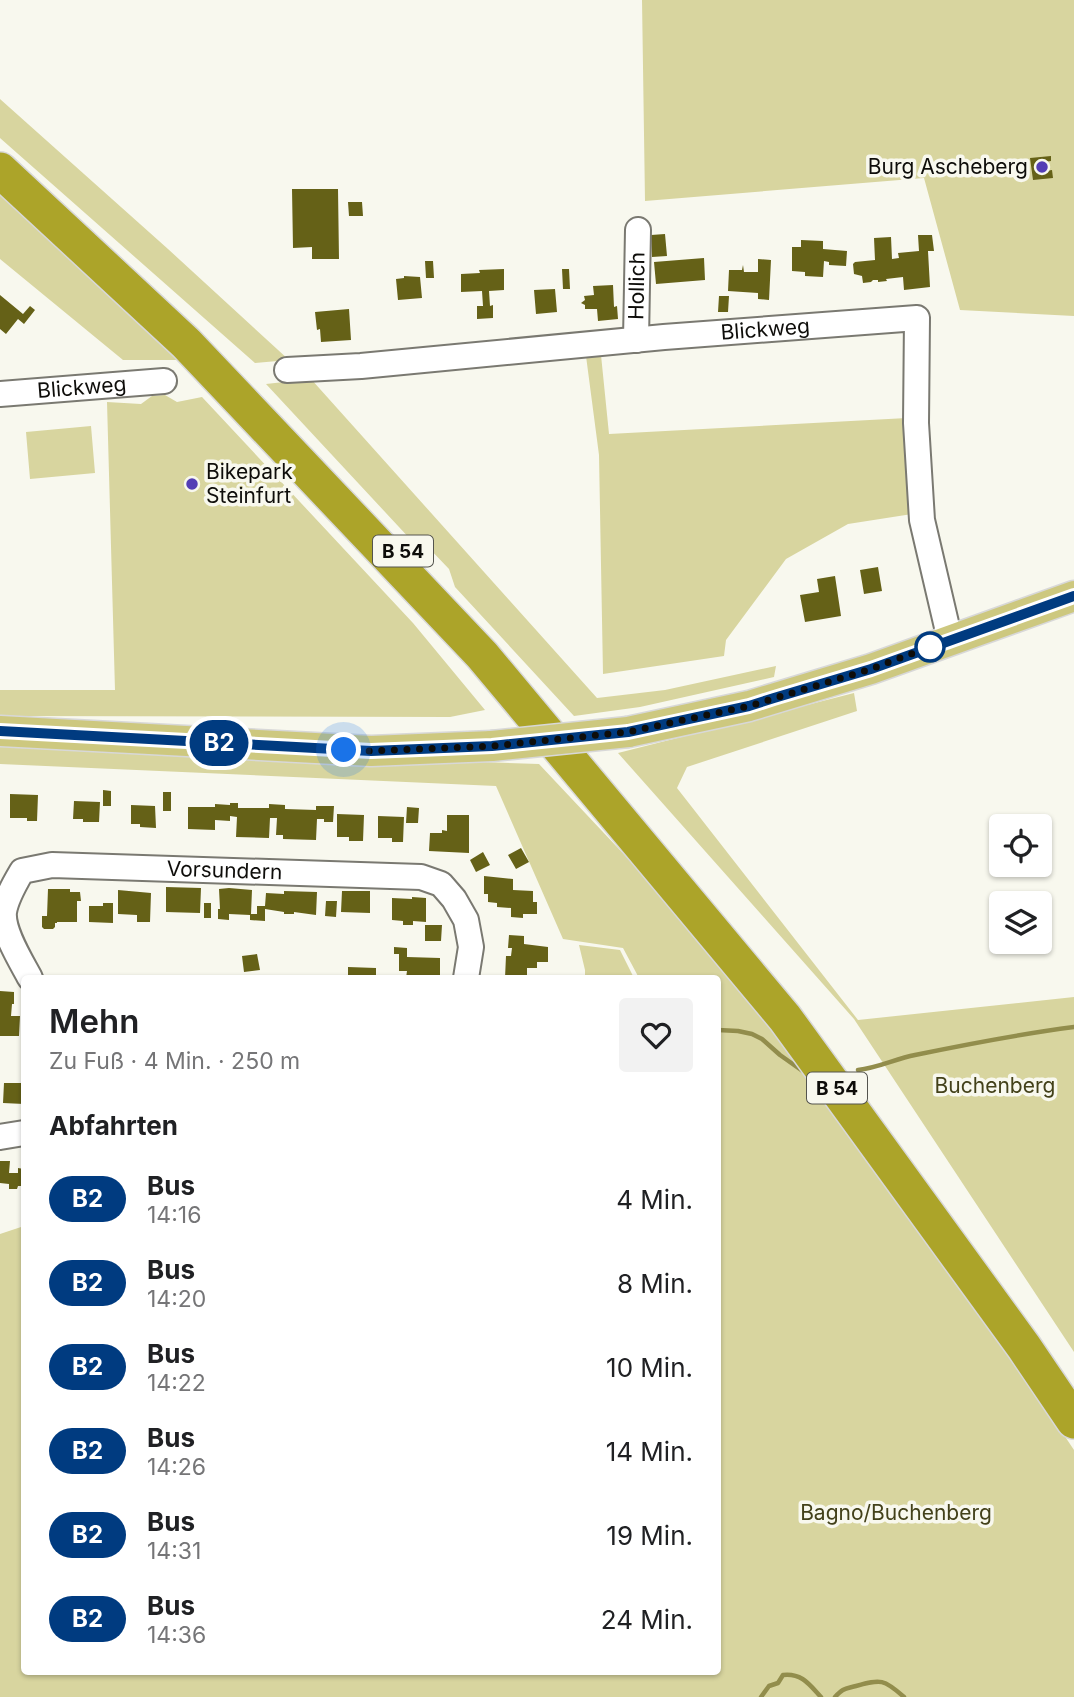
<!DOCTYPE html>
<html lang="de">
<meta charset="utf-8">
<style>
:root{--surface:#fff;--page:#f2f2f2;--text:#202124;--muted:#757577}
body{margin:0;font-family:Inter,sans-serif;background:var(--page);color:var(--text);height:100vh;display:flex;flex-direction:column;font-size:26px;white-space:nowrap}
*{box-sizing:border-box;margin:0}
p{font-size:23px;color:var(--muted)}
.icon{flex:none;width:38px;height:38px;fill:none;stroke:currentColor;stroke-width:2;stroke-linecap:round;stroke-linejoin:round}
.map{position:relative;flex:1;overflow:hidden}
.details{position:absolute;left:21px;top:975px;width:700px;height:700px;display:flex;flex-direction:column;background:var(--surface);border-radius:7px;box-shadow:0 2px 5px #0004}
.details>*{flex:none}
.badge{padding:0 14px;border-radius:23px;font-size:24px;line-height:46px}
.controls{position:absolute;left:989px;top:814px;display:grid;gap:14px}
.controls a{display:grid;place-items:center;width:63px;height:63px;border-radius:7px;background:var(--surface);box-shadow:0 2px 5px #0004;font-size:35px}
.you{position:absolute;width:35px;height:35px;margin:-18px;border:5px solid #fff;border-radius:50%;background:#1a73e8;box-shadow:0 0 0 10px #1a73e833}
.map>.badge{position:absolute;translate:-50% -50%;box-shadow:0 0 0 4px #fff}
h2{padding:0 28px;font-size:26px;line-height:63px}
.round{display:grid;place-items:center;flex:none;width:74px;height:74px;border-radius:7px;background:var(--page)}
.head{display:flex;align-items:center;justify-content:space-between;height:119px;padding:0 28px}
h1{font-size:33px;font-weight:600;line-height:52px}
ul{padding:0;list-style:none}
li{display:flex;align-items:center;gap:21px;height:84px;padding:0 28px}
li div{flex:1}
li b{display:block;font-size:26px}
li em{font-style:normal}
li .badge{min-width:77px;font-weight:700;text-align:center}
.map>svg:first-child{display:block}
.green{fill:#d8d59f}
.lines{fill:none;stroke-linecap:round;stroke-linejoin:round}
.stream{stroke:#928d4c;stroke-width:4.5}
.building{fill:#656117}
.minor-casing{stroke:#7a7971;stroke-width:28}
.major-casing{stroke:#d8d8d8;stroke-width:33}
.highway-casing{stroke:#d8d8d8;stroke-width:38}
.minor{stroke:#fff;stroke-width:24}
.major{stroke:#cdc87f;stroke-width:30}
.highway{stroke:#aca429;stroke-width:35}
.major-bridge-casing{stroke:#d8d8d8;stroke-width:33;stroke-linecap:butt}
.major-bridge{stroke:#cdc87f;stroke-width:30}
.line-casing{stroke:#fff;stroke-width:16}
.line{stroke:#003b80;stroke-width:10}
.walk{stroke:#0e0d0a;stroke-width:7;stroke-dasharray:0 12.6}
.poi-dot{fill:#543eb5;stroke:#f8f8ee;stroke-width:2.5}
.stop-dot{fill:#fff;stroke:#003b80;stroke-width:3.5}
.labels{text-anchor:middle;stroke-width:7;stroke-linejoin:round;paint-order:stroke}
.shield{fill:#f8f8ee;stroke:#54544e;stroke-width:2}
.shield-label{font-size:19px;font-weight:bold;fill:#0e0d0a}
.poi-label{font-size:21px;fill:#0e0d0a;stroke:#f8f8ee;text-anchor:end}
.street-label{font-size:21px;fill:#0e0d0a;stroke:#f8f8ee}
.park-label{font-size:21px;fill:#43411a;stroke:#f8f8ee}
</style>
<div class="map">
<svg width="1074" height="1697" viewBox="0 0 1074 1697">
<rect width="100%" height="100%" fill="#f8f8ee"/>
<!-- green -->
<path class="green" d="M642,0H1074V316L960,310L924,178L645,201Z
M0,99L168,249L289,360L255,363L0,138Z
M0,195L183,360H123L0,259Z
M601,355L609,434L907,418L912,514L848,524L786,559L726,640L724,656L603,674L599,455L586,356Z
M311,379L597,698L665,690L776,666L774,677L640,707L574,716L455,587L449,569L427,546L412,541L266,384Z
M165,395L177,402L202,397L413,623L485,710L450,717L0,716V690H115L107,402L141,404L152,396Z
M91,426L95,473L30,479L26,432Z
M854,693L857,711L687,767L677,788L858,1020L1074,997V1352L854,1019L618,753Z
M0,746L539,764L729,966L882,1162L1074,1450V1697H0V1234L24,1226V1671H718V978H639L623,948L563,939L496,786L0,764Z
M579,945L620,950L634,978H585V970Z"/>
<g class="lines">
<!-- stream -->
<path class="stream" d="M718,1030L738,1031L752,1034L762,1039L780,1055L804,1072
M858,1070C878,1068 895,1059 915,1055C968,1044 1020,1034 1074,1027
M761,1697L769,1686L778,1683L783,1675C802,1673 809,1684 821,1697
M835,1697C843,1688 845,1689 856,1686C881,1679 884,1679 904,1697"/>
</g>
<!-- building -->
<path class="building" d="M1051,156V161L1037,163L1038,172L1052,170L1053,178L1033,180L1030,158Z
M292,189H338L339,259H312V247L293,248Z
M348,202H362L363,216H349Z
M665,234L667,256L652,257L651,235Z
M918,235H932L934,251H928L930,287L904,290L903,277L886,279L887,281L878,282V280H873L871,282L863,283L862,276L854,274L853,264L855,262L875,260L874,238L891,237L892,259L899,258L898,253L919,251Z
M801,240L823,241V249L847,251L846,266L829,265V262L824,261L823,277L805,276V272L792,271V247H801Z
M704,258L705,280L656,284L654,262Z
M758,259L771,260L769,300L758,299V293L728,291L729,270H742L743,265L744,272H758Z
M425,261H433L434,278H426Z
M504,269V290L489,291L490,306L493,305V318L477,319V306H483L482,291L461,292V274L480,273L479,270Z
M562,269H569L570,289H563Z
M404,276L420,277L422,298L398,300L396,279L404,278Z
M613,285L614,307L617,306L618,319L598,321L597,309H585V305L581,303L585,300L584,296L594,295L593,286Z
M555,289L557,312L536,314L534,290Z
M0,295L23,314L30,306L35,310L24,324L18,319L6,334L0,329Z
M719,296H729L728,312H718Z
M349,309L351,340L321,342L320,329L317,330L315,312Z
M878,567L882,591L864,594L860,570Z
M835,576L841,616L805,622L800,595L819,592L817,579Z
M103,790L111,791V806H103Z
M163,792H171V811H163Z
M10,794L38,795L37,821H27V818H10Z
M74,801L100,802L99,822H83V819H73Z
M230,803H238V808H269V804L285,805V809L316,810V806H334L333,822H324V819H317L316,840L283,839V835H276L277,818H270L269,838L236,837L237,817L230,816V821L215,820V830L188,829V807H215V804L230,805Z
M131,805L155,806L156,828L140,827V824H131Z
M407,807L419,808L418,823H406Z
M337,814L364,815L363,841H349V837H337Z
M447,815H469V853L429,851L430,833H442V830L447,831Z
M378,816L404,817L403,842H392V838H378Z
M521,848L529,862L516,869L508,855Z
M483,852L490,865L476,872L470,860Z
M484,876L513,879V890L533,891V902H537V914H523V918L511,917V908L497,907V903L488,902V894H484Z
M166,887L201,888L200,913L166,912Z
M229,888L252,890L251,914H257V906H265L266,893L284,894V891L317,892L316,915L294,912V914H284V912L265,909V921L250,920V915L229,914V920L218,919V909H220L219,889Z
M48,889H70V892H80L81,901H77V922H57V923H55V927L53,929H44L42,927V916H47Z
M118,890L151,893L150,922H137V915L118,914Z
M342,891H370V913L341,912Z
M412,897L426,898V922L413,921V925H403V921L392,920V898L412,899Z
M326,901H337L336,917L325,916Z
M103,903H113V923L89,922V906H103Z
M204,903H211V918H204Z
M425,925H442L441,941H425Z
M509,935L524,936V944L548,947V962H537V968H527V978H505L506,956H511L512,948H508Z
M394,947L407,948V957L440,958V978H406L407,971H399V954H394Z
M257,954L260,970L244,972L242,956Z
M348,967L376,968V978H340V975H348Z
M0,991L14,992V1004H12L11,1016H20L19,1036H0Z
M22,1072H24V1104L3,1103L4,1083H22Z
M0,1161H10L9,1173H18V1168L24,1169V1186H18L17,1189H9V1184L0,1183Z"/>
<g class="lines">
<!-- minor casing -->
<g class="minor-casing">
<g id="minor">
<path id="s1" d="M636,340L638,230"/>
<path id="s2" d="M287,370L361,366L664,337L917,318L916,423L922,520L950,640"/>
<path id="s3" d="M0,394L164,381"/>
<path id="s4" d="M30,978C21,961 2,931 4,912C6,898 15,883 22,871L52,865L421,877L441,884L454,899L466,920L471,947L466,978"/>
<path d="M0,1137L24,1133"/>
</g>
</g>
<!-- major casing -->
<g class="major-casing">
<path id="major" d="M0,731L371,751L492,746
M628,732L749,706L871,669L1074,596"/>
</g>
<!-- highway casing -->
<g class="highway-casing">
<path id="highway" d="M0,170L186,343L482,655L785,1018L1024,1347L1074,1421"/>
</g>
<!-- minor -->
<use href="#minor" class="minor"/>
<!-- major -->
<use href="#major" class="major"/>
<!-- highway -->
<use href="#highway" class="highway"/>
<!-- major-bridge casing -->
<g class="major-bridge-casing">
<path id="major-bridge" d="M492,746L628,732"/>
</g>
<!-- major-bridge -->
<use href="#major-bridge" class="major-bridge"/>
</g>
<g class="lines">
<!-- line casing -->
<g class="line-casing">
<path id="line" d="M0,731L371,751L492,746L628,732L749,706L774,698L871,669L1074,596"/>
</g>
<!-- line -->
<use href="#line" class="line"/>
<!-- walk -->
<path class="walk" d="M344,750L371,751L492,746L628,732L749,706L871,669L932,646L930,647"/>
</g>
<!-- markers -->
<g class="poi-dot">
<circle cx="1042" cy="167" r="7"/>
<circle cx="192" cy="484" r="7"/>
</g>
<circle class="stop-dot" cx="930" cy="647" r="14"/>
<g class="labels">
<!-- shield labels -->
<g class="shield">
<rect x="373" y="535.5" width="60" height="31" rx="5"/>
<rect x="807" y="1072.5" width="60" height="31" rx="5"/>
</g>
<g class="shield-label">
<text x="403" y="558">B 54</text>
<text x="837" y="1095">B 54</text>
</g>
<!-- poi labels -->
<g class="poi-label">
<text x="1028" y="174">Burg Ascheberg</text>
<text x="206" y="479" text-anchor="start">Bikepark<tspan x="206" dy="24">Steinfurt</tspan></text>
</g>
<!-- street labels -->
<g class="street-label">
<text dy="7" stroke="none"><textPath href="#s1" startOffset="54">Hollich</textPath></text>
<text dy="7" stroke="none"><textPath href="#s2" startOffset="480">Blickweg</textPath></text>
<text dy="7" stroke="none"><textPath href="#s3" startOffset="82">Blickweg</textPath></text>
<text dy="7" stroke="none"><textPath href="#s4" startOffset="320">Vorsundern</textPath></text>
</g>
<!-- park labels -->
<g class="park-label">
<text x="995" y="1093">Buchenberg</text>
<text x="896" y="1520">Bagno/Buchenberg</text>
</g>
</g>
</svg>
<div class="controls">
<a><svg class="icon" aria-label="locate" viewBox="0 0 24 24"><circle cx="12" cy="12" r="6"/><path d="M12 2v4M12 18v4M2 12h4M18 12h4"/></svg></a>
<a><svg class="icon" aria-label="layers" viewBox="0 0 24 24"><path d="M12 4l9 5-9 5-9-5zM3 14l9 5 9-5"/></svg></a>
</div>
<div class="you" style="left:344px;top:750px"></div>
<b class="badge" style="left:219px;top:743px;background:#003b80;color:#fff">B2</b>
<section class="details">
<div class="head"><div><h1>Mehn</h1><p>Zu Fuß · 4 Min. · 250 m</p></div><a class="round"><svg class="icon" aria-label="heart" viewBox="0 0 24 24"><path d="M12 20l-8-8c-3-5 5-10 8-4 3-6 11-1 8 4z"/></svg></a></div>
<h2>Abfahrten</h2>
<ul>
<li><span class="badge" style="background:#003b80;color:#fff">B2</span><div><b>Bus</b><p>14:16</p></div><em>4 Min.</em></li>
<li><span class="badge" style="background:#003b80;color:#fff">B2</span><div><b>Bus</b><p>14:20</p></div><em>8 Min.</em></li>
<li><span class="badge" style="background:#003b80;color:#fff">B2</span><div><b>Bus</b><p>14:22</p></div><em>10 Min.</em></li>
<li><span class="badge" style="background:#003b80;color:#fff">B2</span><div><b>Bus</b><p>14:26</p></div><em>14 Min.</em></li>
<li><span class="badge" style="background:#003b80;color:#fff">B2</span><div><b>Bus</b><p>14:31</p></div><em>19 Min.</em></li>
<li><span class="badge" style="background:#003b80;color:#fff">B2</span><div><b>Bus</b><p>14:36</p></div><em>24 Min.</em></li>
</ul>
</section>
</div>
